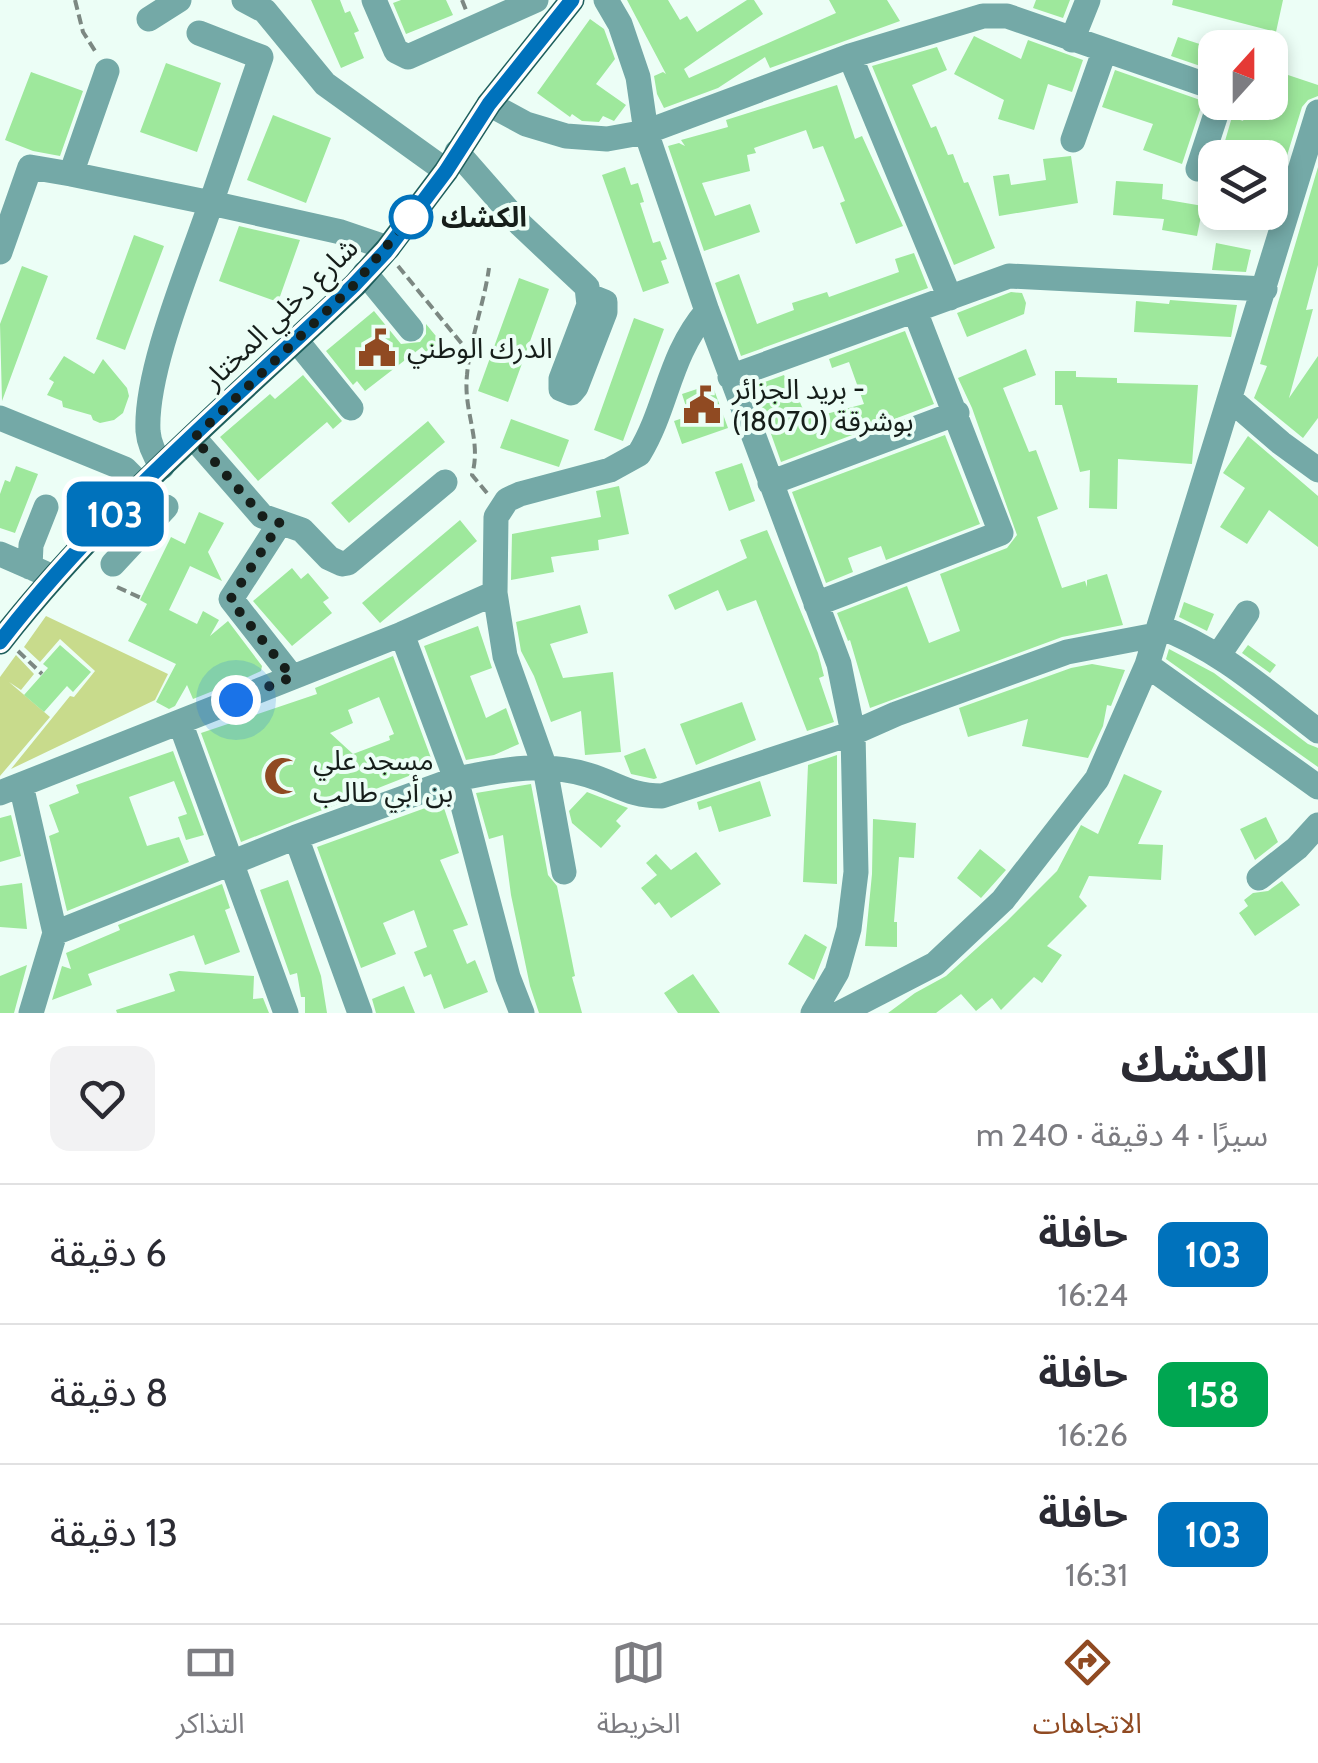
<!DOCTYPE html>
<html lang="ar">
<meta charset="utf-8">
<style>
:root{--surface:#fff;--page:#f2f2f3;--text:#2b2b33;--muted:#7c7c81;--line:#e1e1e2;--accent:#904a22}
body{margin:0;font-family:Cabin,"Noto Sans Arabic",sans-serif;background:var(--page);color:var(--text);direction:rtl;height:100vh;display:flex;flex-direction:column;font-size:38px;white-space:nowrap}
*{box-sizing:border-box;margin:0}
p{font-size:32px;color:var(--muted)}
.icon{flex:none;width:55px;height:55px;fill:none;stroke:currentColor;stroke-width:2;stroke-linecap:round;stroke-linejoin:round}
.map{position:relative;height:1013px;overflow:hidden;direction:ltr}
.sheet{display:flex;flex-direction:column;background:var(--surface);flex:1}
.sheet>*{flex:none}
.badge{padding:0 20px;border-radius:15px;font-size:35px;line-height:65px}
.needle{width:65px;rotate:21deg}
.tools{position:absolute;left:1198px;top:30px;display:grid;gap:20px}
.tools a{display:grid;place-items:center;width:90px;height:90px;border-radius:20px;background:var(--surface);box-shadow:0 5px 15px #0003;font-size:50px}
.you{position:absolute;width:50px;height:50px;margin:-25px;border:8px solid #fff;border-radius:50%;background:#1a73e8;box-shadow:0 0 0 15px #1a73e833}
.map>.badge{position:absolute;translate:-50% -50%;box-shadow:0 0 0 5px #fff}
.round{display:grid;place-items:center;flex:none;width:105px;height:105px;border-radius:20px;background:var(--page)}
.overview{display:flex;align-items:center;justify-content:space-between;height:170px;padding:0 50px}
h1{font-size:48px;font-weight:700;line-height:75px}
ul{padding:0;list-style:none}
li{display:flex;align-items:center;gap:30px;height:140px;padding:0 50px;border-top:2px solid var(--line)}
li div{flex:1}
li b{display:block;font-size:38px}
li em{font-style:normal}
li .badge{min-width:110px;font-weight:700;text-align:center}
.dock{display:flex;justify-content:space-around;align-items:center;height:140px;border-top:2px solid var(--line);background:var(--surface);font-size:28px;color:var(--muted)}
.dock a{display:grid;justify-items:center;gap:5px}
.dock .current{color:var(--accent)}
.map>svg:first-child{display:block}
.green{fill:#c8db8c}
.building{fill:#9ee89c;fill-rule:evenodd}
.lines{fill:none;stroke-linecap:round;stroke-linejoin:round}
.path{stroke:#7c8882;stroke-width:4;stroke-dasharray:10 5;stroke-linecap:butt}
.minor{stroke:#74a9a7;stroke-width:25}
.major{stroke:#1e5f5d;stroke-width:25}
.line-casing{stroke:#fff;stroke-width:22}
.line{stroke:#0072bc;stroke-width:15}
.walk{stroke:#161e1a;stroke-width:10;stroke-dasharray:0 18}
.stop-dot{fill:#fff;stroke:#0072bc;stroke-width:5}
.labels{text-anchor:middle;stroke-width:8;stroke-linejoin:round;paint-order:stroke}
.stop-label{font-size:28px;font-weight:bold;fill:#161e1a;stroke:#ecfef6;text-anchor:start}
.street-label{font-size:28px;fill:#161e1a;stroke:#ecfef6}
.poi-label{font-size:28px;fill:#161e1a;stroke:#ecfef6;text-anchor:start}
</style>
<div class="map">
<svg width="1318" height="1013" viewBox="0 0 1318 1013">
<rect width="100%" height="100%" fill="#ecfef6"/>
<!-- green -->
<path class="green" d="M46,616L168,674L155,700L11,769L70,696L74,697L95,671L60,639L40,662L24,647Z
M16,655L34,674L21,690L9,682L50,717L0,776V677Z"/>
<!-- building -->
<path class="building" d="M311,0H340L345,13L350,11L359,31L354,33L364,58L341,68Z
M401,0H446L453,15L406,34L393,3Z
M627,0H668L680,20L687,16L697,32L747,0H754L763,14L684,69L689,78L836,13L829,0H887L900,21L770,68L765,57L718,88L664,108L657,94L654,76L663,72L666,74Z
M1036,0H1070L1063,18L1033,8Z
M1173,0H1283L1276,32L1172,5Z
M590,19L604,29L615,59L596,84L626,105L614,121L603,116L599,122L582,121L572,114L570,117L537,93Z
M974,36L1021,59L1028,40L1083,60L1072,92L1048,84L1034,130L998,119L1004,100L954,74Z
M1178,37L1215,49V71L1171,56Z
M937,47L947,70L912,85L931,128L936,126L948,155L953,154L964,183L968,182L995,248L954,265L872,66Z
M166,63L221,83L197,152L140,132Z
M1270,69L1318,85V96L1308,100L1302,107L1277,188L1270,186V158H1220L1232,117L1243,121L1249,102H1270Z
M1115,70L1203,101L1182,164L1143,150L1153,124L1102,107Z
M31,72L83,91L60,156L33,151L5,140Z
M837,85L855,139L862,136L903,226L856,244L840,203L845,201L823,146L813,149L806,130L754,148L756,153L747,155L750,171L702,183L715,216L750,204L760,232L704,251L668,146L679,143L685,146L681,140L728,127L726,120Z
M273,115L331,138L306,203L247,180Z
M1071,156L1078,203L999,216L993,176L1009,174L1011,185L1046,180L1043,159Z
M625,167L631,185L638,183L644,202L640,203L653,243L660,241L667,259L661,261L669,283L643,292L602,175Z
M1318,167V265L1306,310L1313,309L1289,398L1318,356V418L1303,438L1254,398L1267,366L1260,364Z
M1116,181L1163,184L1162,199L1203,206L1197,236L1162,230L1164,219L1113,215Z
M239,226L300,240L278,302L219,281Z
M134,235L164,246L125,350L96,339Z
M1216,243L1251,250L1246,272L1212,270Z
M914,253L928,288L741,356L715,283L739,274L757,324L794,310L792,303L827,292L829,297L899,272L895,259Z
M22,266L48,276L2,401L0,324Z
M519,278L549,289L508,402L478,391Z
M1011,292L1022,293L1026,303L1024,314L967,337L957,313Z
M1170,300L1237,305L1231,337L1134,332L1136,301L1169,304Z
M374,311L401,344L420,342L426,334V324L440,341L426,352L422,347L365,391L357,381L353,385L326,351Z
M634,318L664,329L623,441L594,430Z
M905,331L934,404L781,462L754,386L784,375L793,396L797,395L807,419L864,404L849,362L832,368L829,359Z
M1026,349L1036,375L1003,388L1029,452L1036,450L1058,509L1037,517L1062,588L1085,581L1087,587V580L1107,574L1123,625L1062,637L870,708L850,640L848,641L837,613L907,586L929,643L960,631L940,574L1007,548L1017,535L972,408L958,378Z
M64,356L94,374L103,359L127,388L129,396L123,413L114,420L100,423L93,420L91,415L63,407L62,401L47,395L54,382L49,379Z
M1055,371H1076V377L1117,378V383L1198,385L1192,464L1118,459L1117,509L1089,508L1090,470L1080,472L1062,405H1055Z
M303,375L342,421L333,429L327,422L258,481L220,437L270,394L275,399Z
M712,384L728,428L682,444L674,421L689,416L682,394Z
M511,419L569,440L559,467L500,448Z
M428,421L445,442L349,523L331,503Z
M945,435L980,524L886,560L881,546L848,558L853,572L826,583L792,492Z
M1248,436L1318,496V547L1269,510L1247,544L1220,527L1245,488L1223,473Z
M742,463L755,501L729,511L715,472Z
M16,466L38,474L15,533L0,528V494L5,480L10,482Z
M619,486L629,534L598,540L599,550L551,557L554,572L511,580L512,534L601,517L596,491Z
M199,512L224,523L208,552L222,581L190,566L169,610L197,624L203,611L219,620L210,636L228,621L262,666L261,671L248,677L193,699L187,685L175,706L169,709L156,702L176,664L128,641L147,604L140,600L171,537L185,544Z
M460,520L477,541L380,623L362,603Z
M767,530L818,653L824,676L819,678L834,722L807,731L756,600L727,611L718,590L675,610L668,595L747,558L740,540Z
M292,568L301,579L308,573L329,598L323,602L332,613L292,646L253,601Z
M1184,602L1214,614L1207,631L1179,617Z
M580,605L588,633L550,644L563,678L613,672L621,752L585,755L581,711L551,722L534,676L521,651L516,622Z
M478,626L492,668L470,676L486,718L506,708L519,744L494,755L466,760L424,646Z
M60,645L91,672L73,692L67,686L44,712L24,695L48,668L43,664Z
M1248,645L1276,665L1270,673L1242,653Z
M1169,649L1214,673L1308,744L1318,748V767L1166,659Z
M393,656L434,766L241,842L201,733L317,694L315,688ZM379,697L394,734L389,736L390,740L353,754L330,733L353,723L348,710Z
M1092,664L1125,670L1111,706L1107,705L1103,726L1088,758L1022,746L1028,719L968,737L959,708L1071,668Z
M742,702L756,740L696,765L680,724Z
M645,748L657,778L654,779L631,774L624,756Z
M173,751L204,835L186,840L178,817L187,814L174,781L129,797L147,846L179,837L189,862L67,911L49,836L59,832L49,805L79,793L76,785Z
M837,755V884L803,882L808,765Z
M1124,774L1162,791L1138,844L1163,845L1161,880L1089,876L1079,897L1087,906L1047,946L1062,955L1042,983L1034,977L1001,1010L992,998L976,1011L961,994L936,1013H888L915,993L946,976L1006,922L1057,871L1081,825L1098,834Z
M760,781L771,816L719,832L711,806L699,810L697,802Z
M531,784L548,875L557,886L575,976L572,977L582,1013H539L530,986L511,895L503,835L489,839L476,793Z
M587,792L628,808L616,821L621,826L601,848L572,823L569,811Z
M442,802L459,853L440,860L468,925L453,930L467,964L475,960L488,992L444,1009L431,974L424,977L414,952L427,947L414,910L383,923L396,954L361,968L317,847Z
M11,815L21,856L0,862V818Z
M1266,817L1278,842L1255,860L1240,829Z
M873,819L916,823L914,858L899,857L894,922H897V947L865,946L872,874Z
M980,849L1006,870L981,898L957,878Z
M696,852L721,884L671,918L659,902L655,905L641,888L657,875L646,863L656,854L671,870Z
M288,880L321,976L327,1013H305V997H301L297,973L290,975L260,890Z
M1282,881L1300,905L1255,936L1239,913L1248,906L1244,900L1253,893L1268,891Z
M22,883L27,929L0,927V886Z
M222,884L230,908L225,910L240,952L205,965L194,935L88,974L92,985L52,1000L62,966L71,969L66,953L120,930L118,925Z
M805,934L827,947L814,980L788,964Z
M27,965L14,1013H0V976Z
M179,971L254,976L253,999L263,998L269,1013H117L116,1010L175,991L169,974Z
M693,974L720,1013H678L664,993Z
M404,986L415,1013H376L372,999Z"/>
<g class="lines">
<!-- path -->
<path class="path" d="M75,0L83,32L97,54
M462,0L466,10
M398,266L471,355
M487,493L472,475C482,440 463,412 467,375C470,339 484,304 489,268
M117,587L141,598
M18,651L42,674"/>
<!-- minor -->
<path class="minor" d="M244,0L265,11L325,84L446,171
M374,0L396,51L408,57L536,0
M606,0L620,24L638,77L646,132L707,311L839,664L853,733L856,872L849,929L837,972L813,1013
M149,19L179,0
M199,33L261,57L211,203L341,232L388,248
M1072,40L1088,0
M850,56L950,298
M107,71L71,174L211,203C191,263 145,370 148,431C149,444 155,456 162,467
M489,104L526,124L566,136L607,139L646,132L850,56L983,16H1007L1215,88
M1073,140L1104,52
M457,152L521,225L587,287L589,305L561,379V389L571,393L576,387L605,312V302L590,296
M1198,169L1220,102
M0,252L30,167L71,174
M365,273L411,329
M296,340L351,408
M730,377L1009,276L1265,289
M1230,399L1281,443L1318,470
M0,418L125,469L143,487
M194,438L262,516L302,530L329,558L342,564L348,563L445,482
M770,483L957,413
M280,523L231,599L292,677
M0,554L44,573
M113,564L166,507
M30,567L31,545L46,507
M816,604L1001,533L915,311
M1159,627C1219,648 1268,693 1318,731
M1218,656L1247,613
M1147,665L1318,787
M180,722L286,1013
M21,785L55,933L31,1013
M0,793L402,634L495,593
M296,837L360,1013
M564,872L545,768L505,656L495,593L496,517L507,500L520,494L610,470L639,454C668,406 668,357 707,311
M1259,878L1297,848L1318,825
M55,933L296,837L456,779L402,634
M522,1013L508,977L456,779C502,770 542,761 588,775C618,784 629,796 662,796L853,733L896,714L1067,652L1156,635
M840,1013L935,964L1003,900L1097,779L1147,665L1318,112"/>
<!-- major -->
<path class="major" d="M0,642C101,512 235,399 355,285L388,248L446,171L489,104L572,0"/>
</g>
<g class="lines">
<!-- line casing -->
<g class="line-casing">
<path id="line" d="M0,642C102,509 234,400 354,285L386,251L446,171L489,104L572,0"/>
</g>
<!-- line -->
<use href="#line" class="line"/>
<!-- walk -->
<path class="walk" d="M236,700L292,677L230,600L280,523L262,516L194,438L354,285L411,217"/>
</g>
<!-- icons -->
<defs>
<g id="civic-bare" transform="scale(3)"><path d="M-.6-6.5H3V-4.5H.6V-3L4-1V1h2V6H-6V1h2V-1L-.6-3ZM-1.2 2.5V6h2.4V2.5Z" fill="#904a22" stroke="#ecfef6" stroke-width="2.5" paint-order="stroke"/></g>
<g id="mosque-bare" transform="scale(3)"><path d="M3.5-4.9A6 6 0 1 0 3.5 4.9A5 5 0 1 1 3.5-4.9Z" fill="#904a22" stroke="#ecfef6" stroke-width="2.5" paint-order="stroke"/></g>
</defs>
<g fill-rule="evenodd">
<use href="#civic-bare" x="377" y="348"/>
<use href="#civic-bare" x="702" y="405"/>
<use href="#mosque-bare" x="283" y="776"/>
</g>
<!-- markers -->
<circle class="stop-dot" cx="411" cy="217" r="20"/>
<g class="labels">
<!-- stop labels -->
<g class="stop-label">
<text x="441" y="227">الكشك</text>
</g>
<!-- street labels -->
<g class="street-label">
<text transform="translate(280 313) rotate(-44)" y="10">شارع دخلي المختار</text>
</g>
<!-- poi labels -->
<g class="poi-label">
<text x="407" y="358">الدرك الوطني</text>
<text x="732" y="399">بريد الجزائر -<tspan x="732" dy="32">بوشرقة (18070)</tspan></text>
<text x="313" y="770">مسجد علي<tspan x="313" dy="32">بن أبي طالب</tspan></text>
</g>
</g>
</svg>
<div class="tools">
<a><svg class="needle" viewBox="-14 -14 28 28"><path d="M0-13l5 13h-10z" fill="#e53935"/><path d="M0 13l5-13h-10z" fill="#7c7c81"/></svg></a>
<a><svg class="icon" aria-label="layers" viewBox="0 0 24 24"><path d="M12 4l9 5-9 5-9-5zM3 14l9 5 9-5"/></svg></a>
</div>
<div class="you" style="left:236px;top:700px"></div>
<b class="badge" style="left:115px;top:514px;background:#0072bc;color:#fff">103</b>
</div>
<section class="sheet">
<div class="overview"><div><h1>الكشك</h1><p>سيرًا · 4 دقيقة · 240 m</p></div><a class="round"><svg class="icon" aria-label="heart" viewBox="0 0 24 24"><path d="M12 20l-8-8c-3-5 5-10 8-4 3-6 11-1 8 4z"/></svg></a></div>
<ul>
<li><span class="badge" style="background:#0072bc;color:#fff">103</span><div><b>حافلة</b><p>16:24</p></div><em>6 دقيقة</em></li>
<li><span class="badge" style="background:#00a651;color:#fff">158</span><div><b>حافلة</b><p>16:26</p></div><em>8 دقيقة</em></li>
<li><span class="badge" style="background:#0072bc;color:#fff">103</span><div><b>حافلة</b><p>16:31</p></div><em>13 دقيقة</em></li>
</ul>
</section>
<nav class="dock">
<a class="current"><svg class="icon" aria-label="directions" viewBox="0 0 24 24"><path d="M12 3l9 9-9 9-9-9zM9 14v-3h6M13 9l2 2-2 2"/></svg>الاتجاهات</a>
<a><svg class="icon" aria-label="map" viewBox="0 0 24 24"><path d="M3 6l6-2 6 2 6-2v14l-6 2-6-2-6 2zM9 4v14M15 6v14"/></svg>الخريطة</a>
<a><svg class="icon" aria-label="tickets" viewBox="0 0 24 24"><path d="M3 7h18v10H3zM15 7v10"/></svg>التذاكر</a>
</nav>
